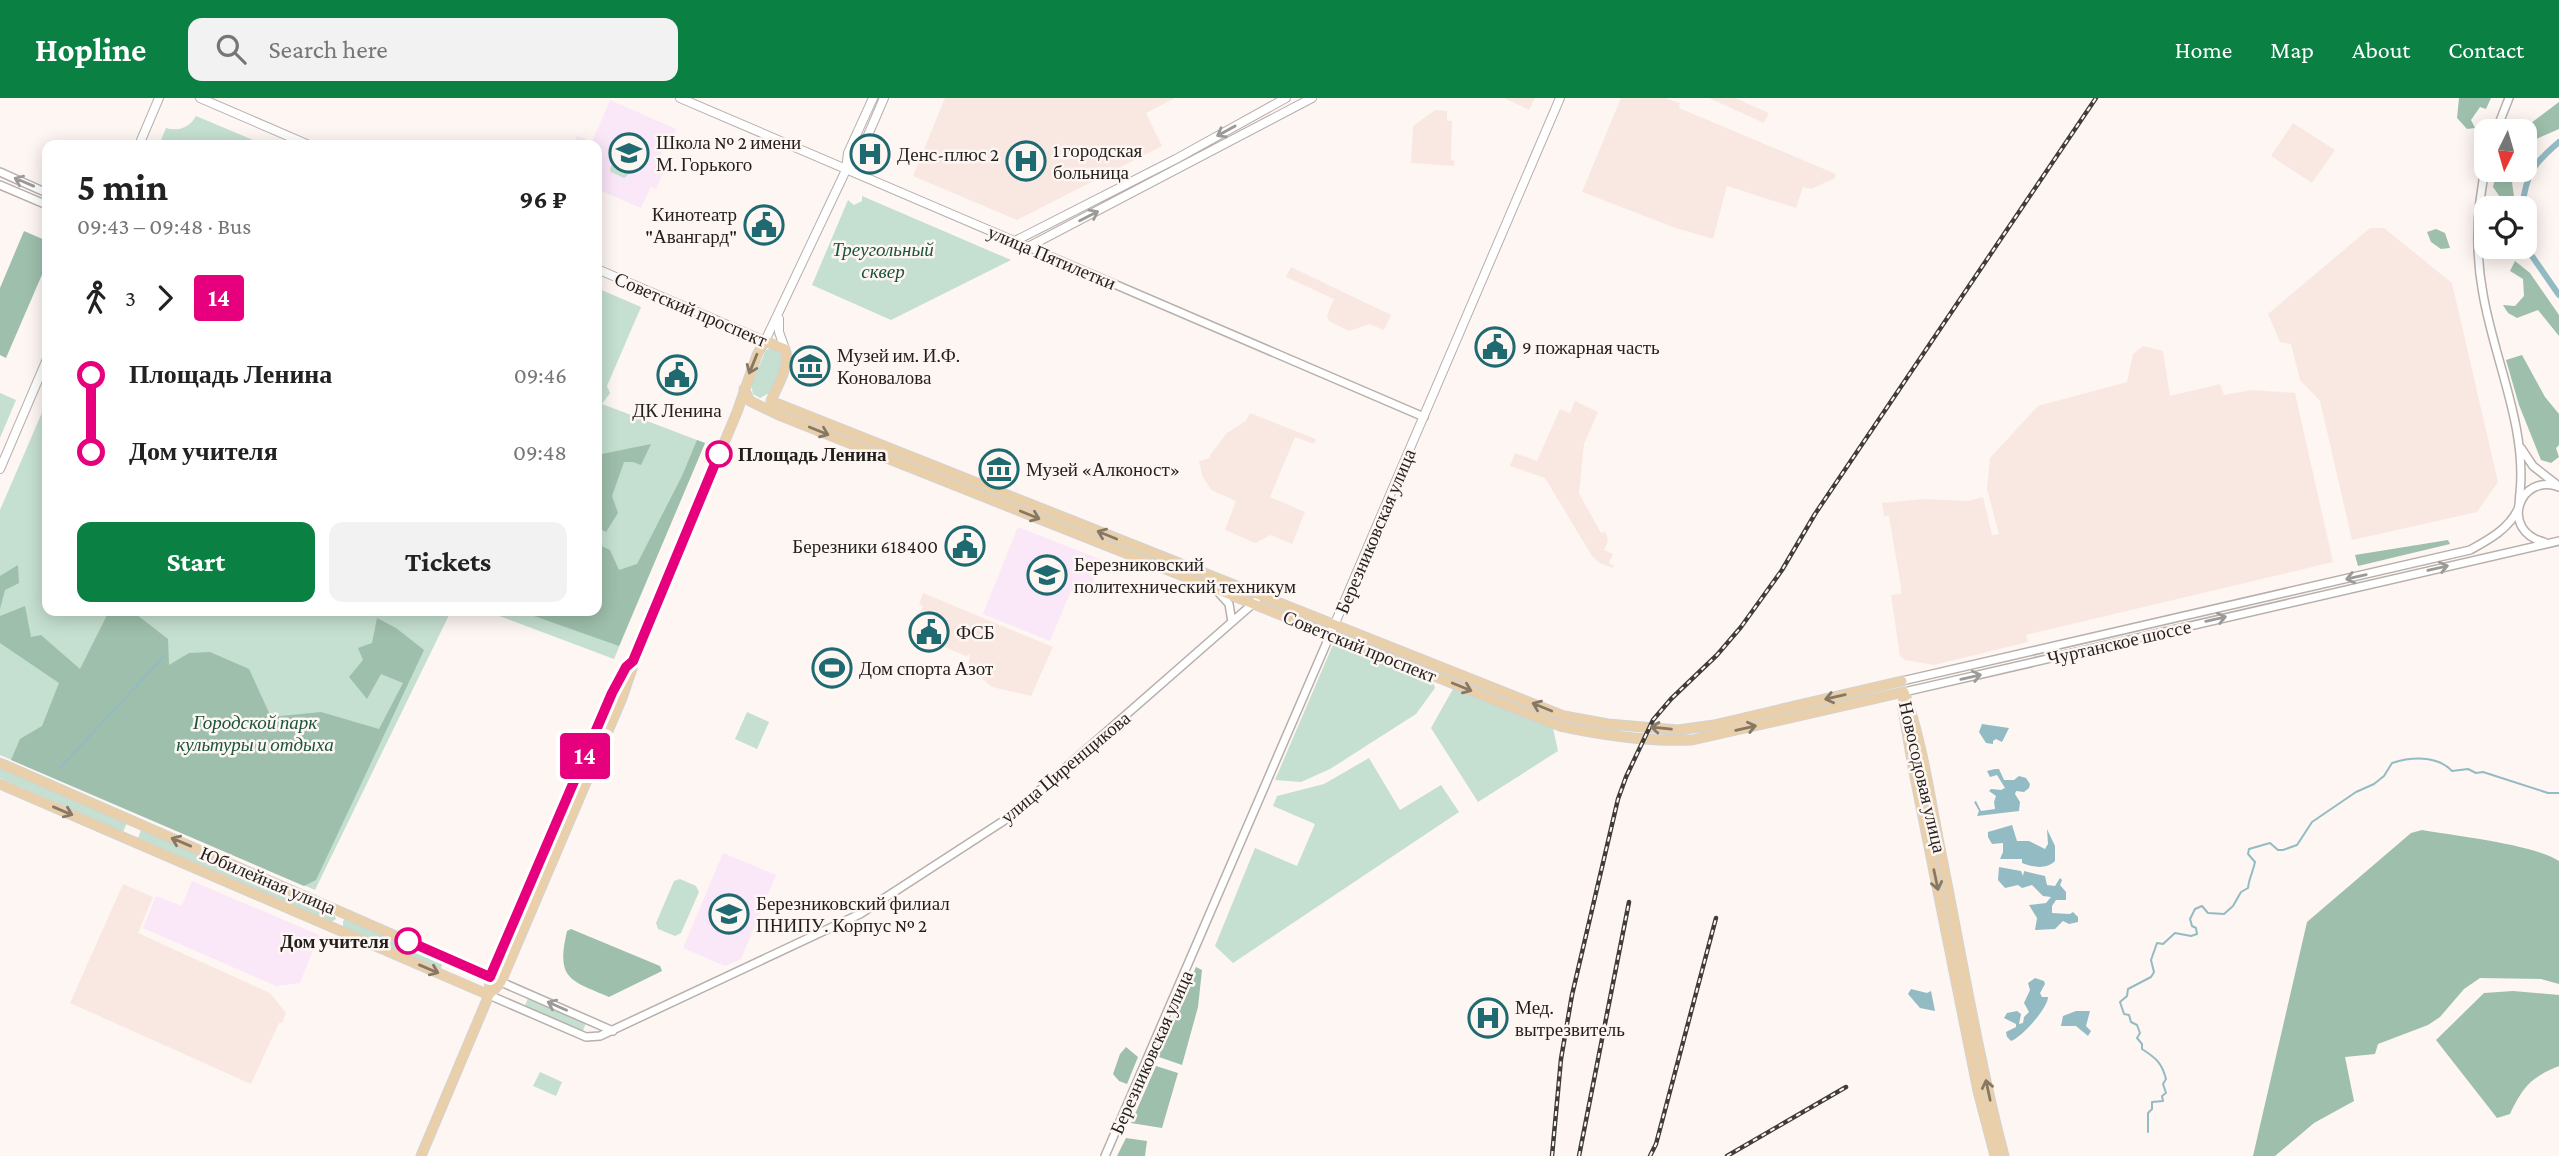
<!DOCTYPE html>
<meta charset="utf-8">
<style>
:root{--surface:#fff;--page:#f2f2f2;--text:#222;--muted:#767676;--accent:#0b8043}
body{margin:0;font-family:"Crimson Pro",serif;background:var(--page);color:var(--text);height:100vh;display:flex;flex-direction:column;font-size:26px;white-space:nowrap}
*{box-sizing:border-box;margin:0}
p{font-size:23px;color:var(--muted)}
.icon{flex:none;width:38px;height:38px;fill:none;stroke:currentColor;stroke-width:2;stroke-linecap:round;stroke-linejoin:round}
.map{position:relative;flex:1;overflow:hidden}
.side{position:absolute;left:42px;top:42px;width:560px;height:476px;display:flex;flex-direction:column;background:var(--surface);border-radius:14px;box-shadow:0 4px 18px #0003}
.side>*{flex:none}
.badge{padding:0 14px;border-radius:5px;font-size:24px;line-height:46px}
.needle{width:46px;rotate:185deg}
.buttons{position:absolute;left:2474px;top:21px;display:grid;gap:14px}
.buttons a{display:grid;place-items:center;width:63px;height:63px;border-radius:14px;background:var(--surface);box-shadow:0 4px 18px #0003;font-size:35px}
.map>.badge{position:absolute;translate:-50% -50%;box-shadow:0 0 0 4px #fff}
.legs{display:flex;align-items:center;gap:10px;height:77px;padding:0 35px;font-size:23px}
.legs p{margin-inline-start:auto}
.overview{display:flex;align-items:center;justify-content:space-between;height:119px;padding:0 35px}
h1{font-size:38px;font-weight:700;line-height:52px}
.primary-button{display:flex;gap:14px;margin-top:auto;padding:14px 35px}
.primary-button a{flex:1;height:80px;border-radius:14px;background:var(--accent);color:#fff;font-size:28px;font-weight:700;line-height:80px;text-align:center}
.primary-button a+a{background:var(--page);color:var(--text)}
ul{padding:0 35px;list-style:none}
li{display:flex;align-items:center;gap:24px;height:77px;font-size:26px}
li i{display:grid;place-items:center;width:10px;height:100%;margin:0 9px;background:currentColor}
li i::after{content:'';width:18px;height:18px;margin:-9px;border:5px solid;border-radius:50%;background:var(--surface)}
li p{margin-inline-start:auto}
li:first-child i{background:linear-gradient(#0000 50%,currentColor 0)}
li:last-child i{background:linear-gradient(currentColor 50%,#0000 0)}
header{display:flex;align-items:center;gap:42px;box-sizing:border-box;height:98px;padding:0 35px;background:var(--accent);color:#fff}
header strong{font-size:33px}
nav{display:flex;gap:38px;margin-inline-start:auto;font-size:24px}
.search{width:490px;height:63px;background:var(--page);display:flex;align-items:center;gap:18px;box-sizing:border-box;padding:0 24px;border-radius:14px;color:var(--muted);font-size:26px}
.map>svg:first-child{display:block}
.built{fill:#f9e8e1}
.education{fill:#fae7f8}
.green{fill:#c5dfd0}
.forest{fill:#9ebfac}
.water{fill:#93bbc4}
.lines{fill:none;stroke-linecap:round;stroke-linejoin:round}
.stream{stroke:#93bbc4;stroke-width:2}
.canal{stroke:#93bbc4;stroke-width:6}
.tertiary-casing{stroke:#b7afac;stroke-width:10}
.secondary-casing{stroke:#b7afac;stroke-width:10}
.primary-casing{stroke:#d3d2d2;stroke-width:11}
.tertiary{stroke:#fff;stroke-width:7}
.secondary{stroke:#fff;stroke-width:8}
.primary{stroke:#e9d0ab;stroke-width:9}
.rail-casing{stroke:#3f3c39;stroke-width:4.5}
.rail{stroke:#fef6f2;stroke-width:2;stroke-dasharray:5;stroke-linecap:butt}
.oneway{stroke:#9c9a99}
.oneway2{stroke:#867864}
.line-1-casing{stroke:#fff;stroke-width:16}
.line-1{stroke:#e6007e;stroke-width:10}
.stop-1-dot{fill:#fff;stroke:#e6007e;stroke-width:3.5}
.labels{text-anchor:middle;stroke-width:5;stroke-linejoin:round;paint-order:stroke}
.poi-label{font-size:19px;fill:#221f1d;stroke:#fef6f2;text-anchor:start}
.park-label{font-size:19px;font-style:italic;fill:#1a543a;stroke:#fef6f2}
.street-label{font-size:19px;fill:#221f1d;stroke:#fef6f2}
.stop-label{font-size:19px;font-weight:bold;fill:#221f1d;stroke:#fef6f2;text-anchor:start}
</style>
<header>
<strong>Hopline</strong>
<div class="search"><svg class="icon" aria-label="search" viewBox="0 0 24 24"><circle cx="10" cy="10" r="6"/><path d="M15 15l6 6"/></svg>Search here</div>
<nav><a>Home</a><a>Map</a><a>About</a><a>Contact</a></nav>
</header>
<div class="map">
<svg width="2559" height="1058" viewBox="0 0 2559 1058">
<rect width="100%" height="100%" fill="#fef6f2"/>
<!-- built -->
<path class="built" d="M945,0H1175L1146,15L1162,48L1017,122L913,78Z
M1504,0H1535L1529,12Z
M1621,0H1665L1680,5L1679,10L1836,76L1835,80L1811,91L1803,89L1796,110L1727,88L1713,141L1676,130L1582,94Z
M1709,0H1735L1769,15L1764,25Z
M1435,12L1447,13V23H1452L1451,62L1455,63L1454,68L1411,65L1413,28Z
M2293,25L2335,52L2312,85L2271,58Z
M2370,130H2384L2452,185L2498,384L2477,414L2352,442L2320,303L2300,282L2291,246L2280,244L2268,216Z
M1291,169L1391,217L1384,232L1369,226L1349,233L1329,223L1327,217L1334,201L1286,179Z
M2143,248L2163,253L2170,298L2220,286L2224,297L2252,292L2295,295L2333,464L2026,537L2028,544L1934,567L1905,562L1900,558L1891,497L1901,496V489L1889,418H1884L1882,405L1924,401L1968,403L1983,399L1992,437L1999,436L1987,391L1990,360L2038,308L2127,284L2133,256Z
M1575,303L1598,314L1584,346L1579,395L1601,435L1605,434L1607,438L1608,444L1604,452L1613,456L1609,465L1614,468L1613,470L1600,465L1592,458L1545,380L1510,368L1515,355L1537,363L1560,311L1570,315Z
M1250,315L1316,341L1314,346L1295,339L1270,399L1305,414L1292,446L1271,437L1255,445L1225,432L1236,403L1211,392L1203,379L1199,363L1210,360V357L1227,335L1246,323Z
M923,495L1053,549L1031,598L992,589L968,569L970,556L966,558L911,535L923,508L919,506Z
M123,786L153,799L138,835L270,895L286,915L282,925H279L251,986L70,905Z"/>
<!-- education -->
<path class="education" d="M610,2L676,31L669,48L665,47L659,61L667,65L656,91L651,89L641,110L597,91V47H573L577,38L592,44Z
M1018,429L1102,462L1087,499L1071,493L1050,543L983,516Z
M723,755L776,777L741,861L725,868L683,850Z
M192,783L319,837L300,885L276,888L143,830L156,798L182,808Z"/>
<!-- green -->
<path class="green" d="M196,18L265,47H159L166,30C179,34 190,29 196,18Z
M626,42L639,47L640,50L627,78L624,80L611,74L610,71L623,43Z
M862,98L1011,162L891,222L812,187L848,102L854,107L862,103Z
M597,190L641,209L607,288L610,295L602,306L705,345L614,561L486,513H597Z
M771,250C794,253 776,281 771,294L760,300L753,296L751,287L766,252Z
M0,295L16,302L0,340Z
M47,303V513H451L315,792L0,657V412Z
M1335,542L1432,581L1435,590L1416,616L1330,671L1301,684L1275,682Z
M1454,589L1553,630L1558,653L1478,704L1431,630Z
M747,614L769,624L757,651L735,641Z
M1369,660L1400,712L1441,687L1459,714L1233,865L1215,848L1255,750L1297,768L1315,726L1273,708L1277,698L1324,686Z
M0,670L127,725L123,734L0,680Z
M141,732L334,816L336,821L331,824L138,740Z
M680,781L696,788L699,794L681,835L675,838L658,831L656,825L674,783Z
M347,820L444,863L440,872L343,829V823Z
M528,900L586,925L582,935L524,910Z
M540,974L562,984L556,998L533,988Z"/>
<!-- forest -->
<path class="forest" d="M2459,0H2491L2486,11L2480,9L2471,22L2475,30L2467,31L2457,20Z
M2559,4V31L2534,42L2525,61L2524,33L2527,28Z
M2497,72H2521L2512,85L2514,98L2508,109L2504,101L2502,102L2493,89Z
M2436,131L2445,135L2450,150L2441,151L2431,144L2427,134Z
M24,133L47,143V165L6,260L0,257V190Z
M2515,163L2530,175L2559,217V238L2538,212L2517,220L2508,215L2503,207L2515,208L2524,198L2523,181L2510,173Z
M2522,257L2545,299L2559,316V347L2556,350L2559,359L2551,365L2541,362L2519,307L2506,262Z
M697,342L705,345L619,548L520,513H597V446L610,452L619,472L637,466L682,378Z
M651,346L641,367L633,364H624L612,398L618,415L606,434L597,429V357Z
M2448,442L2450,446L2358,468L2355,457Z
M18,467L19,485L5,492L0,511V478Z
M25,508L31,539L41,537L80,571L109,513H132L168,541L169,567L189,555L210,554L249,571L271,619L321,614L379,631L403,585L381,576L367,601L349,579L363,562L358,550L372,545L377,520L396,530L424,552L316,782L304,788L11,662L20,641L42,628L59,585L0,545V518Z
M2422,732C2456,738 2532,746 2559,763V886L2541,881L2480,880L2464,891L2440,919L2428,927L2378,946L2375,956L2345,959L2354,1003L2314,1025L2275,1058H2253L2307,824L2411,735Z
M571,831L660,868L662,873L609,899C569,882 556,881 567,833Z
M1196,869L1202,872L1198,909L1182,967L1156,958Z
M2513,893L2559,897V968C2531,979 2523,989 2510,1016L2497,1020L2436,942L2484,895Z
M1126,949L1138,959L1127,986L1119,983L1113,976L1120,956Z
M1156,968L1178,975L1162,1030L1131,1025Z
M1126,1040L1147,1043L1145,1058H1117Z"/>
<!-- water -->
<path class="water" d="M1982,626L2009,630L2002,644L1996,641L1993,643V646L1986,645L1979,634Z
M1995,671H1999L2004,682H2014L2019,678L2026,680L2030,686L2029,690L2024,694L2016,693L2015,696L2020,704L2019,713L1977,718L1979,713L1974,704L1976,703L1981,713L1995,711L1994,704L1996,698L1989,693L1991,691L2001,692L2005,690L1997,677L1990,679L1987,673Z
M2012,727L2017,743H2029L2045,751L2048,746L2047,731L2055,748V763C2046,772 2032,769 2022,765V761H2000L2003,754V745L1992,746L1988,739V734Z
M1999,769L2021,773L2023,778L2024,773L2045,778L2047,787L2055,788L2060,780L2062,782L2060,787L2066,794V802H2056L2052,808V815L2070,816L2073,814L2078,819V824L2069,826L2063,823L2055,831L2035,832L2037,820L2029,807L2046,805L2051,799L2043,798L2032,787L2022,790L2018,787L2005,790L1998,782Z
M2035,880L2044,883L2045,886L2040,895L2042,899H2048C2048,910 2022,939 2011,943L2007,939L2006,934L2016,929V926L2004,920L2007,915L2017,913L2021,916L2019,926L2023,925L2024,919L2029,914L2024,905L2030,892L2028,885Z
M1911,891L1927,895L1931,893L1935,913L1920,910L1908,896Z
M2076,913H2090L2086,928L2091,933L2088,938L2076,928H2061L2063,918Z"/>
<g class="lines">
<!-- stream -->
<path class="stream" d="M60,670L165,557
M2148,1034V1015L2152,1011V1004L2163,1003L2162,998L2166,995L2163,986L2166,981C2162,965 2156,960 2142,951V946L2137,940L2140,935L2137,927L2131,924L2129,917L2124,916L2120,904L2127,898L2128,891L2151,879L2154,874L2151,862L2157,845L2163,846L2175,835L2191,838L2197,836L2196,830L2192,828L2190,821L2195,811L2202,808L2208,815L2224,816L2233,808L2241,794L2248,790C2249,780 2253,774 2255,764L2248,756L2249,751L2270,745L2278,752H2283L2297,747L2312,724L2356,694L2374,686L2384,678L2392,665C2411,659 2437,657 2452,673L2468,671L2476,675L2483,674L2548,695H2559"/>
<!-- canal -->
<path class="canal" d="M2522,110C2526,76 2533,66 2559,44
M2525,148L2559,197"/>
<!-- tertiary casing -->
<g class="tertiary-casing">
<path id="tertiary" d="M2496,33L2509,0
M0,74L47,95
M0,87L47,107
M1028,149L1424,319
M2521,350L2533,368L2556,386
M2544,444C2499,433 2519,374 2559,389
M1219,495L1229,506L1232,524
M1902,583L2470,452C2488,442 2509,431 2518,411C2520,406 2519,400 2520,395C2527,329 2494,261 2483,196C2475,153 2477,106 2487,63
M1904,594L2559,443
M501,884L613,933
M489,897L586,939L600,938L860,816L1008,720L1256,503
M1105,1058L1330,537"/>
</g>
<!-- secondary casing -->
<g class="secondary-casing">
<path id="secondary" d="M200,0L309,47
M680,0L1028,149L1312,0
M139,47L159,0
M846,72L856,65L884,0
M1015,143L1176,61L1286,0
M597,171L765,243L846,72L848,55L873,0
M779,221V234L785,251
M0,371L47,261
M1330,537L1560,0"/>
</g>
<!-- primary casing -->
<g class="primary-casing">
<path id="primary" d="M744,291L750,303L781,318L1560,628C1602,637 1648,644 1692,642L1904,594
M771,303L1564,618L1608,626L1678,632L1714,627L1902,583
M1904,594C1922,642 1929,695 1939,745C1960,849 1977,955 2004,1058
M1904,599L1903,611L1913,669L1978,993L1995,1058
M0,665L501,884
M0,686L489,897
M489,897L501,884L622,600L632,571L633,563L737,314L757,257L765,243L785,251C791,267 777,288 771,303
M421,1058L489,897L490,879L505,846L612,595L626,569L633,563"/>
</g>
<!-- tertiary -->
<use href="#tertiary" class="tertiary"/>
<!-- secondary -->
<use href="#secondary" class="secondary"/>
<!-- primary -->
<use href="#primary" class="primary"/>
<!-- rail casing -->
<g class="rail-casing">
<path id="rail" d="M1552,1058L1561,961L1572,897L1618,701L1626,679L1653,622L1671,601L1717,557L1741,529L1782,472L1815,416L2096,0
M1579,1058L1629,804
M1650,1058L1656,1046L1716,820
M1727,1058L1846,989"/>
</g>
<!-- rail -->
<use href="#rail" class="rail"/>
</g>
<!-- one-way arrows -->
<defs><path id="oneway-shaft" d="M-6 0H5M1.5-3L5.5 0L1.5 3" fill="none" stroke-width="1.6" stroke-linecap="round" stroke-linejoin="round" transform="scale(1.75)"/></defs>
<g class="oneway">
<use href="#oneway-shaft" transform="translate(1226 33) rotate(151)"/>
<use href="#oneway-shaft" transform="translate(24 84) rotate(-157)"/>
<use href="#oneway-shaft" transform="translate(1089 118) rotate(-27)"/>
<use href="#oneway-shaft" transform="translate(2438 470) rotate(-13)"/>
<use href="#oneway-shaft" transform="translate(2356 479) rotate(167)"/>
<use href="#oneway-shaft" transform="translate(2216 521) rotate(-13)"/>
<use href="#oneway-shaft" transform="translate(1971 579) rotate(-13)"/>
<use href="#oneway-shaft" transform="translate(557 908) rotate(-156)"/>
</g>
<g class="oneway2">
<use href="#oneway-shaft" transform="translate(753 266) rotate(112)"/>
<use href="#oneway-shaft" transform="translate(819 333) rotate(22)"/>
<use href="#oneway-shaft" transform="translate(1030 417) rotate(22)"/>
<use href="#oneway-shaft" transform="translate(1107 437) rotate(-158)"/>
<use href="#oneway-shaft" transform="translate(1462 589) rotate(22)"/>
<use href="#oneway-shaft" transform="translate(1835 599) rotate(167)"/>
<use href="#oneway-shaft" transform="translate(1542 609) rotate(-158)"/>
<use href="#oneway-shaft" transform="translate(1661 630) rotate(-174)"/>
<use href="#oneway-shaft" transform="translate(1746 630) rotate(-13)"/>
<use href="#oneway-shaft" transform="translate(63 713) rotate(23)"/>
<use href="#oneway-shaft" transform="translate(181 744) rotate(-157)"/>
<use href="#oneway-shaft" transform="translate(1936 782) rotate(78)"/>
<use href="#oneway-shaft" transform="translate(429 871) rotate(23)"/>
<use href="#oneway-shaft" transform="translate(1988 992) rotate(-102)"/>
</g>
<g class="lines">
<!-- line-1 casing -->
<g class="line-1-casing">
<path id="line-1" d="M408,843L490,879L612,595L626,569L633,563L719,356"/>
</g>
<!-- line-1 -->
<use href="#line-1" class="line-1"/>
</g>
<!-- icons -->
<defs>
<g id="school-ring" transform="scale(2.0125)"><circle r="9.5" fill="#fef6f2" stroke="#1e6a70" stroke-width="1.5"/><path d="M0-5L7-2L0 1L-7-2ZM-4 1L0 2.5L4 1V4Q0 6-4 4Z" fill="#1e6a70"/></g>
<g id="hospital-ring" transform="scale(2.0125)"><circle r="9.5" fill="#fef6f2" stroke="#1e6a70" stroke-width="1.5"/><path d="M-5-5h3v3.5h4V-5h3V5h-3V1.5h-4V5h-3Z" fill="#1e6a70"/></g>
<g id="civic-ring" transform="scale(2.0125)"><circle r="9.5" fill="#fef6f2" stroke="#1e6a70" stroke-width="1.5"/><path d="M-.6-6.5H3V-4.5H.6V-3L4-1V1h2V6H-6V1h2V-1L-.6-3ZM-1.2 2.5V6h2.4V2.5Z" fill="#1e6a70"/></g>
<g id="museum-ring" transform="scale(2.0125)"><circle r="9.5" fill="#fef6f2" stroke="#1e6a70" stroke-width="1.5"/><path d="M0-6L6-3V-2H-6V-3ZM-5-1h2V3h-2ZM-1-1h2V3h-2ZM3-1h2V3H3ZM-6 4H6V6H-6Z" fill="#1e6a70"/></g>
<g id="university-ring" transform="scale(2.0125)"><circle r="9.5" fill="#fef6f2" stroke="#1e6a70" stroke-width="1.5"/><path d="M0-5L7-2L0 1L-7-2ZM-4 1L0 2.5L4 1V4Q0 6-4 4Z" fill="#1e6a70"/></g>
<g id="stadium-ring" transform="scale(2.0125)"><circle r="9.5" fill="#fef6f2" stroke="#1e6a70" stroke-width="1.5"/><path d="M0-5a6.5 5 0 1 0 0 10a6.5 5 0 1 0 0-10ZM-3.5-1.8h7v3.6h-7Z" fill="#1e6a70"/></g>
</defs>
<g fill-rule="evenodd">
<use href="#school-ring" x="629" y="55"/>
<use href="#hospital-ring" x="870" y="56"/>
<use href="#hospital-ring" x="1026" y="63"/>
<use href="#civic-ring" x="764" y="127"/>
<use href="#civic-ring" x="1495" y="249"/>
<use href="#museum-ring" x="810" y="268"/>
<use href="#civic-ring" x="677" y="277"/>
<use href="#museum-ring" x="999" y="371"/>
<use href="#civic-ring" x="965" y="448"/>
<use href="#university-ring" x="1047" y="477"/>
<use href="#civic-ring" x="929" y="534"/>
<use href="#stadium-ring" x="832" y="570"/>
<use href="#university-ring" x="729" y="816"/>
<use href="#hospital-ring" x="1488" y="920"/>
</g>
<!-- markers -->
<g class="stop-1-dot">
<circle cx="719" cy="356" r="12"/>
<circle cx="408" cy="843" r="12"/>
</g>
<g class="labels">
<!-- poi labels -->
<g class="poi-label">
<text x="656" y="51">Школа № 2 имени<tspan x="656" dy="22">М. Горького</tspan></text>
<text x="1053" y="59">1 городская<tspan x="1053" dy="22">больница</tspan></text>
<text x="897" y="63">Денс-плюс 2</text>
<text x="737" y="123" text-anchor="end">Кинотеатр<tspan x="737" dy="22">"Авангард"</tspan></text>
<text x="1522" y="256">9 пожарная часть</text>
<text x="837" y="264">Музей им. И.Ф.<tspan x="837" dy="22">Коновалова</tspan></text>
<text x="677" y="319" text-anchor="middle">ДК Ленина</text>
<text x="1026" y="378">Музей «Алконост»</text>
<text x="938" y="455" text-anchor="end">Березники 618400</text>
<text x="1074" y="473">Березниковский<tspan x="1074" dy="22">политехнический техникум</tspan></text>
<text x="956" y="541">ФСБ</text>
<text x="859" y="577">Дом спорта Азот</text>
<text x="756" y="812">Березниковский филиал<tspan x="756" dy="22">ПНИПУ. Корпус № 2</tspan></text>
<text x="1515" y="916">Мед.<tspan x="1515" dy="22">вытрезвитель</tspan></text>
</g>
<!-- park labels -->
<g class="park-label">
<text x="883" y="158">Треугольный<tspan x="883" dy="22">сквер</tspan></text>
<text x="255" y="631">Городской парк<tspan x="255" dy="22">культуры и отдыха</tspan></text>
</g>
<!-- street labels -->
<g class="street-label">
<text transform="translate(1052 159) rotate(23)" y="7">улица Пятилетки</text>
<text transform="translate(691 211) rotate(23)" y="7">Советский проспект</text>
<text transform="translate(1375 433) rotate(-67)" y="7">Березниковская улица</text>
<text transform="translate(2119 544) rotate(-13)" y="7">Чуртанское шоссе</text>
<text transform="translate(1360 548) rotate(22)" y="7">Советский проспект</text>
<text transform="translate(1065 669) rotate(-40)" y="7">улица Циренщикова</text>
<text transform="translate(1923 679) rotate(77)" y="7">Новосодовая улица</text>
<text transform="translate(268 782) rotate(23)" y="7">Юбилейная улица</text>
<text transform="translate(1151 954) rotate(-66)" y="7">Березниковская улица</text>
</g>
<!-- stop labels -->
<g class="stop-label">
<text x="738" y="363">Площадь Ленина</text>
<text x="389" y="850" text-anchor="end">Дом учителя</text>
</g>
</g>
</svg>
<div class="buttons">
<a><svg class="needle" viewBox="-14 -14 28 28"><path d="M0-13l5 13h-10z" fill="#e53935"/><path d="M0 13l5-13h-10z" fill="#767676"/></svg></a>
<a><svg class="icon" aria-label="locate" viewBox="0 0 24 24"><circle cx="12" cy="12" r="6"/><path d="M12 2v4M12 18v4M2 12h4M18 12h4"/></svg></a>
</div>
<b class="badge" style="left:585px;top:658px;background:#e6007e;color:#fff">14</b>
<section class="side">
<div class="overview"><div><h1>5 min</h1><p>09:43 – 09:48 · Bus</p></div><b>96 ₽</b></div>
<div class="legs"><svg class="icon" aria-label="walk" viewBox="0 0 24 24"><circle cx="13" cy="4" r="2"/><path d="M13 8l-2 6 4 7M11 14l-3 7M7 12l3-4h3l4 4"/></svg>3<svg class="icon" aria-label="forward" viewBox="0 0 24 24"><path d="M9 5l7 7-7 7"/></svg><b class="badge" style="background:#e6007e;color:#fff">14</b></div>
<ul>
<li><i style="color:#e6007e"></i><b>Площадь Ленина</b><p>09:46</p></li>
<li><i style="color:#e6007e"></i><b>Дом учителя</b><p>09:48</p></li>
</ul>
<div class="primary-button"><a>Start</a><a>Tickets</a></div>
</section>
</div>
